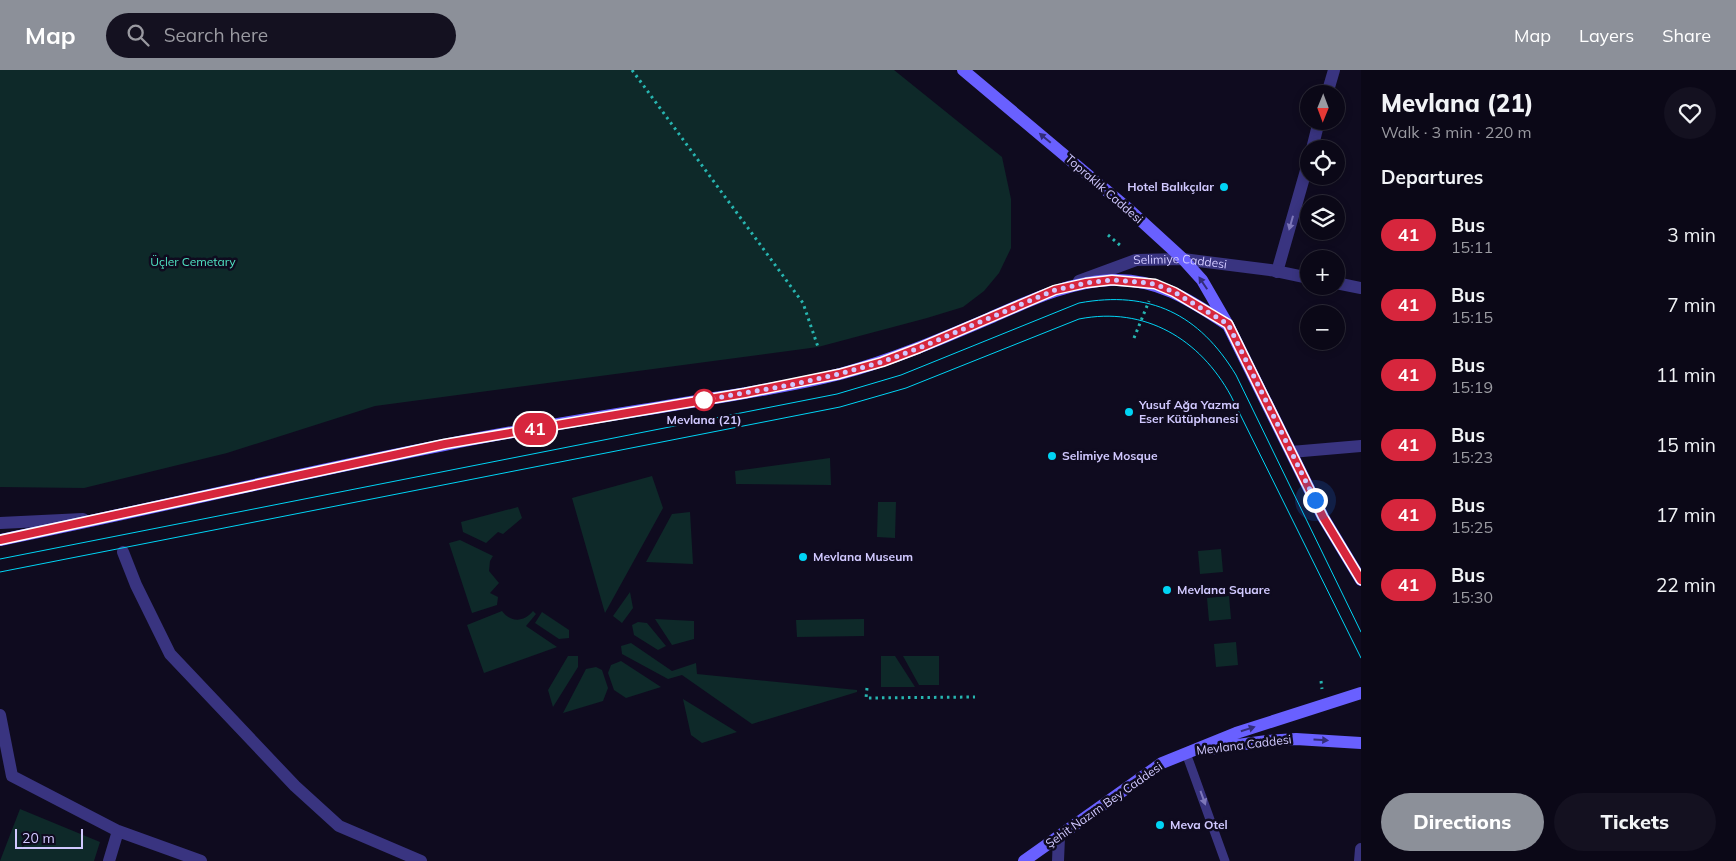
<!DOCTYPE html>
<meta charset="utf-8">
<style>
:root{--surface:#0b0817;--page:#141120;--text:#f1f3f6;--muted:#9a9aa1;--line:#2b2936;--accent:#8c9099}
body{margin:0;font-family:Mulish,sans-serif;background:var(--page);color:var(--text);height:100vh;display:flex;flex-direction:column;font-size:19px;white-space:nowrap}
*{box-sizing:border-box;margin:0}
p{font-size:16px;color:var(--muted)}
.icon{flex:none;width:28px;height:28px;fill:none;stroke:currentColor;stroke-width:2;stroke-linecap:round;stroke-linejoin:round}
.map{position:relative;flex:1;overflow:hidden}
.panel{display:flex;flex-direction:column;background:var(--surface);width:375px}
.panel>*{flex:none}
.badge{padding:0 10px;border-radius:16px;font-size:18px;line-height:32px}
.needle{width:32px;rotate:181deg}
.tools{position:absolute;left:1300px;top:15px;display:grid;gap:10px}
.tools a{display:grid;place-items:center;width:45px;height:45px;border-radius:50%;background:var(--surface);box-shadow:0 2px 8px #0003,0 0 0 1px var(--line);font-size:25px}
.scale{position:absolute;left:15px;bottom:12px;width:68px;box-sizing:border-box;padding-left:5px;border:2px solid #d1c9ff;border-top:0;font-size:14px;line-height:18px;white-space:nowrap;color:#d1c9ff;-webkit-text-stroke:4px #0f0b1f;paint-order:stroke}
.you{position:absolute;width:25px;height:25px;margin:-12px;border:4px solid #fff;border-radius:50%;background:#1a73e8;box-shadow:0 0 0 8px #1a73e833}
.map>.badge{position:absolute;translate:-50% -50%;box-shadow:0 0 0 2px #fff}
h2{padding:0 20px;font-size:19px;line-height:45px}
.round{display:grid;place-items:center;flex:none;width:52px;height:52px;border-radius:26px;background:var(--page)}
.summary{display:flex;align-items:center;justify-content:space-between;height:85px;padding:0 20px}
h1{font-size:24px;font-weight:800;line-height:38px}
.cta{display:flex;gap:10px;margin-top:auto;padding:10px 20px}
.cta a{flex:1;height:58px;border-radius:30px;background:var(--accent);color:#fff;font-size:20px;font-weight:800;line-height:58px;text-align:center}
.cta a+a{background:var(--page);color:var(--text)}
ul{padding:0;list-style:none}
li{display:flex;align-items:center;gap:15px;height:70px;padding:0 20px}
li div{flex:1}
li b{display:block;font-size:19px}
li em{font-style:normal}
li .badge{min-width:55px;font-weight:700;text-align:center}
header{display:flex;align-items:center;gap:30px;box-sizing:border-box;height:70px;padding:0 25px;background:var(--accent);color:#fff}
header strong{font-size:24px}
nav{display:flex;gap:28px;margin-inline-start:auto;font-size:18px}
.search{width:350px;height:45px;background:var(--page);display:flex;align-items:center;gap:12px;box-sizing:border-box;padding:0 18px;border-radius:28px;color:var(--muted);font-size:19px}
main{display:flex;flex:1;min-height:0}
.map>svg:first-child{display:block}
.green{fill:#0e2929}
.lines{fill:none;stroke-linecap:round;stroke-linejoin:round}
.path{stroke:#27b5b0;stroke-width:3;stroke-dasharray:2.5 4;stroke-linecap:butt}
.service{stroke:#393480;stroke-width:9}
.pedestrian{stroke:#393480;stroke-width:12}
.minor{stroke:#393480;stroke-width:12}
.tertiary{stroke:#393480;stroke-width:12}
.secondary{stroke:#6960ff;stroke-width:12}
.tram{stroke:#00d4f4;stroke-width:1}
.oneway{fill:#332d79}
.oneway2{fill:#7d77b9}
.line-casing{stroke:#fff;stroke-width:11}
.line{stroke:#d7263d;stroke-width:8}
.walk{stroke:#d1c9ff;stroke-width:5;stroke-dasharray:0 9}
.poi-dot{fill:#00d4f4;stroke:#0f0b1f;stroke-width:2}
.stop-dot{fill:#fff;stroke:#d7263d;stroke-width:2.5}
.labels{text-anchor:middle;stroke-width:5;stroke-linejoin:round;paint-order:stroke}
.poi-label{font-size:12px;font-weight:bold;fill:#d1c9ff;stroke:#0f0b1f;text-anchor:start}
.street-label{font-size:12px;fill:#d1c9ff;stroke:#0f0b1f}
.park-label{font-size:12px;fill:#50e4c3;stroke:#0f0b1f}
.stop-label{font-size:12px;font-weight:bold;fill:#d1c9ff;stroke:#0f0b1f}
</style>
<header>
<strong>Map</strong>
<div class="search"><svg class="icon" aria-label="search" viewBox="0 0 24 24"><circle cx="10" cy="10" r="6"/><path d="M15 15l6 6"/></svg>Search here</div>
<nav><a>Map</a><a>Layers</a><a>Share</a></nav>
</header>
<main>
<div class="map">
<svg width="1361" height="791" viewBox="0 0 1361 791">
<rect width="100%" height="100%" fill="#0f0b1f"/>
<!-- green -->
<path class="green" d="M0,0H894L1002,87L1011,129V178L999,203L984,221L963,237L927,248L818,277L375,336L227,383L84,418L0,417Z
M830,388L831,415L736,414L735,401Z
M652,406L663,438L605,543L572,428Z
M878,432H896L895,468L877,467Z
M518,437L522,448L503,464L498,462L486,473L463,462L461,452Z
M690,442L693,494L646,492L672,444Z
M460,470L493,486L490,491L489,501L499,513L490,523L498,527L497,535L472,543L449,473Z
M1221,479L1223,502L1200,504L1198,481Z
M630,522L633,538L622,553L613,546Z
M1229,526L1231,549L1209,551L1207,528Z
M502,541C511,553 524,552 533,541L536,544L526,556L557,577L484,603L467,555Z
M542,542L569,560V568L559,569L535,553Z
M655,549L694,551V569L672,575Z
M864,549V566L797,567L796,550Z
M638,552L647,553L666,576L658,580L634,565L632,555Z
M1236,572L1238,595L1216,597L1214,574Z
M631,573L672,601L696,593L697,604L857,620V622L752,654L682,605L668,609L622,584L621,576Z
M568,586H578V597L553,637L548,620Z
M881,586H895L915,617H881Z
M903,586H939V615H919Z
M621,591L661,617L626,628L614,620L608,603L611,595Z
M596,597L602,600L608,618L603,631L563,643L586,599Z
M683,629L737,662L702,673L691,665Z
M20,739L100,772L94,791H0Z"/>
<g class="lines">
<!-- path -->
<path class="path" d="M632,0L803,233L818,277
M1108,165L1121,176
M1134,268L1149,231
M1321,611L1322,619
M867,618L866,628L975,627"/>
<!-- service -->
<path class="service" d="M1186,683L1225,791"/>
<!-- pedestrian -->
<path class="pedestrian" d="M1291,382L1361,376
M0,453L83,449"/>
<!-- minor -->
<path class="minor" d="M1327,24L1334,0
M1312,79L1319,51
M1277,202L1309,90
M123,482L136,515L170,584L295,716L339,756L421,791
M0,645L12,706L118,761L201,791
M109,791L118,761
M1058,791L1059,767
M1360,791L1361,779"/>
<!-- tertiary -->
<g class="tertiary">
<path id="s1" d="M1079,211L1136,190L1183,189L1270,200L1309,208"/>
<path d="M1336,213L1361,218"/>
</g>
<!-- secondary -->
<path class="secondary" d="M963,0L1125,136L1183,189L1202,210L1228,255L1323,447L1361,510
M0,470C148,440 295,404 444,375C532,357 620,344 709,329C752,322 797,315 840,304C892,290 941,269 990,248C1029,231 1067,212 1111,210C1158,208 1190,230 1228,255
M1208,679L1267,671L1296,669L1361,673
M1024,791L1162,693L1236,663L1361,623"/>
<!-- tram -->
<path class="tram" d="M0,489L837,324L901,305L1079,233C1150,220 1199,244 1236,305L1361,562
M0,502L840,337L906,318L1079,249C1145,236 1200,269 1231,326L1361,588"/>
</g>
<!-- one-way arrows -->
<defs><path id="oneway-solid" d="M-6-.8H1V-3.2L6.5 0L1 3.2V.8H-6Z" transform="scale(1.25)"/></defs>
<g class="oneway">
<use href="#oneway-solid" transform="translate(1045 68) rotate(-140)"/>
<use href="#oneway-solid" transform="translate(1203 213) rotate(-124)"/>
<use href="#oneway-solid" transform="translate(1248 659) rotate(-18)"/>
<use href="#oneway-solid" transform="translate(1321 670) rotate(3)"/>
</g>
<g class="oneway2">
<use href="#oneway-solid" transform="translate(1291 153) rotate(106)"/>
<use href="#oneway-solid" transform="translate(1203 728) rotate(70)"/>
</g>
<g class="lines">
<!-- line casing -->
<g class="line-casing">
<path id="line" d="M0,470L445,374L745,323L839,304L882,292L919,278L1055,220L1086,213L1112,210L1155,214L1174,222L1228,254L1323,447L1361,510"/>
</g>
<!-- line -->
<use href="#line" class="line"/>
<!-- walk -->
<path class="walk" d="M704,330L790,315L839,304L882,292L919,278L1055,220L1086,213L1112,210L1139,212L1155,214L1174,222L1228,254L1315,430"/>
</g>
<!-- markers -->
<g class="poi-dot">
<circle cx="1224" cy="117" r="5"/>
<circle cx="1129" cy="342" r="5"/>
<circle cx="1052" cy="386" r="5"/>
<circle cx="803" cy="487" r="5"/>
<circle cx="1167" cy="520" r="5"/>
<circle cx="1160" cy="755" r="5"/>
</g>
<circle class="stop-dot" cx="704" cy="330" r="10"/>
<g class="labels">
<!-- poi labels -->
<g class="poi-label">
<text x="1214" y="121" text-anchor="end">Hotel Balıkçılar</text>
<text x="1139" y="339">Yusuf Ağa Yazma<tspan x="1139" dy="14">Eser Kütüphanesi</tspan></text>
<text x="1062" y="390">Selimiye Mosque</text>
<text x="813" y="491">Mevlana Museum</text>
<text x="1177" y="524">Mevlana Square</text>
<text x="1170" y="759">Meva Otel</text>
</g>
<!-- street labels -->
<g class="street-label">
<text transform="translate(1104 119) rotate(41)" y="4">Topraklık Caddesi</text>
<text dy="4" stroke="none"><textPath href="#s1" startOffset="105">Selimiye Caddesi</textPath></text>
<text transform="translate(1244 675) rotate(-7)" y="4">Mevlana Caddesi</text>
<text transform="translate(1104 735) rotate(-35)" y="4">Şehit Nazım Bey Caddesi</text>
</g>
<!-- park labels -->
<g class="park-label">
<text x="193" y="196">Üçler Cemetary</text>
</g>
<!-- stop labels -->
<g class="stop-label">
<text x="704" y="354">Mevlana (21)</text>
</g>
</g>
</svg>
<div class="tools">
<a><svg class="needle" viewBox="-14 -14 28 28"><path d="M0-13l5 13h-10z" fill="#e53935"/><path d="M0 13l5-13h-10z" fill="#9a9aa1"/></svg></a>
<a><svg class="icon" aria-label="locate" viewBox="0 0 24 24"><circle cx="12" cy="12" r="6"/><path d="M12 2v4M12 18v4M2 12h4M18 12h4"/></svg></a>
<a><svg class="icon" aria-label="layers" viewBox="0 0 24 24"><path d="M12 4l9 5-9 5-9-5zM3 14l9 5 9-5"/></svg></a>
<a>+</a>
<a>−</a>
</div>
<div class="scale">20 m</div>
<div class="you" style="left:1315px;top:430px"></div>
<b class="badge" style="left:535px;top:359px;background:#d7263d;color:#fff">41</b>
</div>
<section class="panel">
<div class="summary"><div><h1>Mevlana (21)</h1><p>Walk · 3 min · 220 m</p></div><a class="round"><svg class="icon" aria-label="heart" viewBox="0 0 24 24"><path d="M12 20l-8-8c-3-5 5-10 8-4 3-6 11-1 8 4z"/></svg></a></div>
<h2>Departures</h2>
<ul>
<li><span class="badge" style="background:#d7263d;color:#fff">41</span><div><b>Bus</b><p>15:11</p></div><em>3 min</em></li>
<li><span class="badge" style="background:#d7263d;color:#fff">41</span><div><b>Bus</b><p>15:15</p></div><em>7 min</em></li>
<li><span class="badge" style="background:#d7263d;color:#fff">41</span><div><b>Bus</b><p>15:19</p></div><em>11 min</em></li>
<li><span class="badge" style="background:#d7263d;color:#fff">41</span><div><b>Bus</b><p>15:23</p></div><em>15 min</em></li>
<li><span class="badge" style="background:#d7263d;color:#fff">41</span><div><b>Bus</b><p>15:25</p></div><em>17 min</em></li>
<li><span class="badge" style="background:#d7263d;color:#fff">41</span><div><b>Bus</b><p>15:30</p></div><em>22 min</em></li>
</ul>
<div class="cta"><a>Directions</a><a>Tickets</a></div>
</section>
</main>
